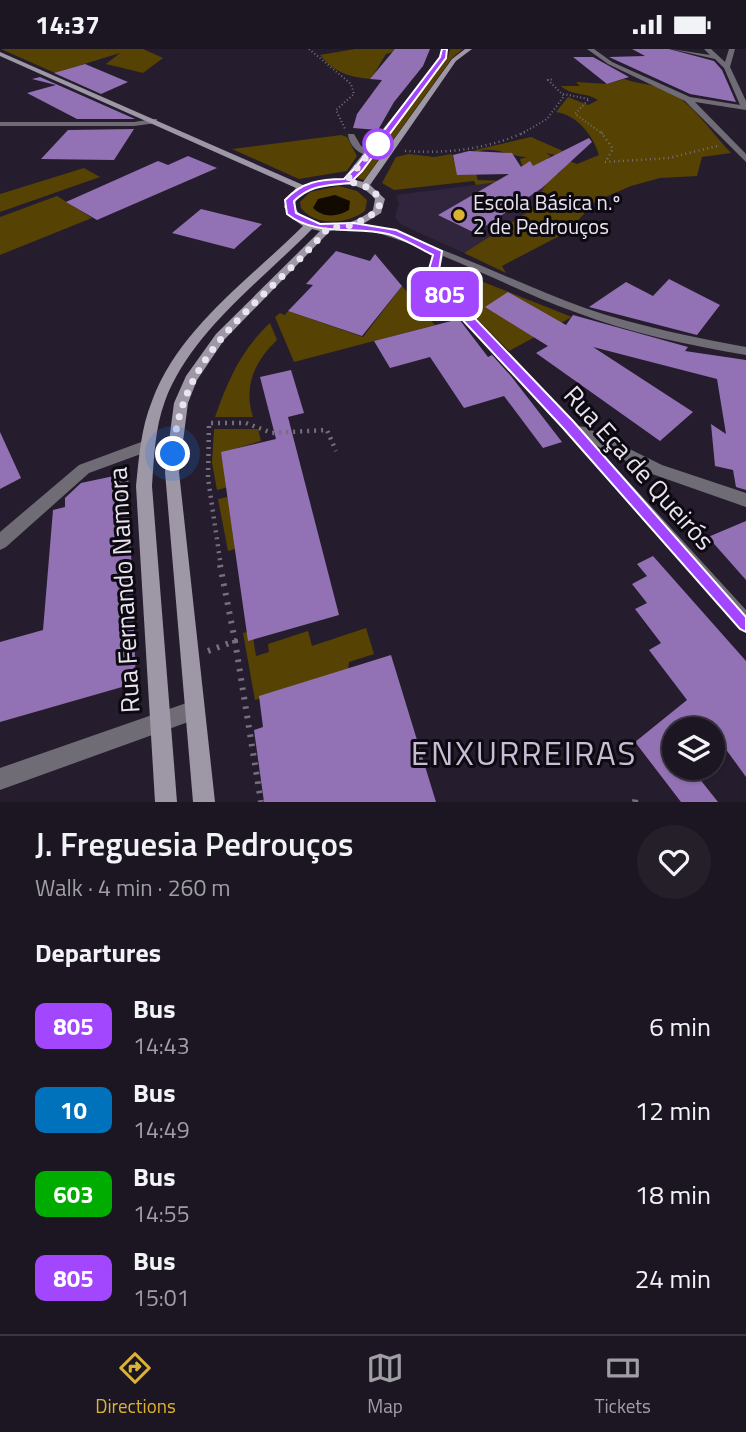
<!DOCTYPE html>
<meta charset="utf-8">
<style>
:root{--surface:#1c1622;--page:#251f2a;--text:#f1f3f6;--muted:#a09fa5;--line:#3a3540;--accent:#dcb233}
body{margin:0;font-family:"Titillium Web",sans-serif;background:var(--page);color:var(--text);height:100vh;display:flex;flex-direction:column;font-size:26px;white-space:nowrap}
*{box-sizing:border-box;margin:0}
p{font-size:23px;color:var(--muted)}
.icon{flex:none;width:38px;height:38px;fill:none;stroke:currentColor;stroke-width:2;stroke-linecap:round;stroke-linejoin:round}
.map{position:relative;height:753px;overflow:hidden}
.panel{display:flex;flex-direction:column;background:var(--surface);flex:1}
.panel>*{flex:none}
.badge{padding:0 14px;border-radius:10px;font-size:24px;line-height:46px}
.controls{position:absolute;left:662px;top:668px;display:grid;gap:14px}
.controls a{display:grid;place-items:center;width:63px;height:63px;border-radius:50%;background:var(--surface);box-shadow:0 2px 5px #0004,0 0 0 2px var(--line);font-size:35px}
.you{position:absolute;width:35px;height:35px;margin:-18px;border:5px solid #fff;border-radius:50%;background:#1a73e8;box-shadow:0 0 0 10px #1a73e833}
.map>.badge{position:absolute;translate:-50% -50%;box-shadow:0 0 0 4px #fff}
h2{padding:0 35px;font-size:26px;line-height:63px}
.round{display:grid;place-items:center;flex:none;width:74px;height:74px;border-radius:37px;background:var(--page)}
.head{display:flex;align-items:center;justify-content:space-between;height:119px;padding:0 35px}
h1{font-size:33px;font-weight:600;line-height:52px}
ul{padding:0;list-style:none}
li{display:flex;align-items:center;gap:21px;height:84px;padding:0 35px}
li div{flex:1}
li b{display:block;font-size:26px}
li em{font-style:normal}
li .badge{min-width:77px;font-weight:700;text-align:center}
.status{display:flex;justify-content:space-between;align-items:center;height:49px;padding:0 35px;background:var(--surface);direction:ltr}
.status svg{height:19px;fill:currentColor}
.dock{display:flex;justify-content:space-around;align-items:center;height:98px;border-top:2px solid var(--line);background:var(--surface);font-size:19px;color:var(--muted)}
.dock a{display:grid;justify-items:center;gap:4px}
.dock .selected{color:var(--accent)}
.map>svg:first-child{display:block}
.built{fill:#30253c}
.green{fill:#564203}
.water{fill:#120a00}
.building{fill:#9272b4}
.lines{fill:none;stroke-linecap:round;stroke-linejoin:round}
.path-far3{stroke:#766f7e;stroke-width:2;stroke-dasharray:1 2.5;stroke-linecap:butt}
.path-far2{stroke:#766f7e;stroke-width:2.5;stroke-dasharray:1 3.5;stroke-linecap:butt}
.path-far1{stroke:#766f7e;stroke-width:4.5;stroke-dasharray:2 5;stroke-linecap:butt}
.path{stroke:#766f7e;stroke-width:6;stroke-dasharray:2.5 7;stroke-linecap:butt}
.street{fill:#706c76;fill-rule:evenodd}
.secondary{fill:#9e97a6;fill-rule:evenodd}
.line{fill:#a347ff;stroke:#fff;stroke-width:2}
.walk{stroke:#e9e4f0;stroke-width:7;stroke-dasharray:0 12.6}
.stop-dot{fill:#fff;stroke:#a347ff;stroke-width:3.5}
.poi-dot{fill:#dcb233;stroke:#0c0910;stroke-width:2.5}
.labels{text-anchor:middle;stroke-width:6;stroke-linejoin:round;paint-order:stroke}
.far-poi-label{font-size:21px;fill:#e9e4f0;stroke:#0c0910;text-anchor:start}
.street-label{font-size:26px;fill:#e9e4f0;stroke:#0c0910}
.near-neighbourhood-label{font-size:33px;letter-spacing:2px;fill:#c8bdd5;stroke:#0c0910}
</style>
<div class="status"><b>14:37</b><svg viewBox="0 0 49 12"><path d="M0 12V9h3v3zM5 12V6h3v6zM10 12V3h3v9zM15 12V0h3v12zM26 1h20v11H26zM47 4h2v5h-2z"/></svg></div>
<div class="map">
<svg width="746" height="753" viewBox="0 0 746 753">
<rect width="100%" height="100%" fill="#251d2e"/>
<!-- built -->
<path class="built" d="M514,131L544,138L531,161L464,204L400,175L395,168L399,155L396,146Z"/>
<!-- green -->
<path class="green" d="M1,0H143L163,9L143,24L106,15L120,4L55,24Z
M355,0H404L386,5L371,30C350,28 334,24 320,6Z
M450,0H463L452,9L364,131L357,129L448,8Z
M624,30C641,36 661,35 677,47C697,61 714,86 731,104L702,108L697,127L660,129L631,137L596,152L567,183L502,217L506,224L464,204L531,161L546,135L516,117H522L520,110L527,108C511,108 490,95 476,104L475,101L531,88L563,102L555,106L546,104L551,107L548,109L550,125H558L569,112L577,115L599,106C593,86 577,66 556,63L568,48L588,56L598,51C586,43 571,47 561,37H580L576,33L608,35Z
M341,86L347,88L357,107L347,122L299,130L232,100Z
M409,105L434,108L452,105L458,126L476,125L478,131L505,132L476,136L474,132L394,141L382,134L396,108Z
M84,119L100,128L0,163V145Z
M339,137L357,142L367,151L365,162C347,175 316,178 301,159L300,153L310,143Z
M57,147L92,169L0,206V168Z
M463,225L572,268L509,302L448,241L445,232Z
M402,237L435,276L294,313L275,268L280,264L285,266L288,262L363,288Z
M270,274L277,291C255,312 243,337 253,368H215C228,331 241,301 270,274Z
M214,380H258L261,392L221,404L228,438L217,441L212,414Z
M228,448L238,499L228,502L218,450Z
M366,579L374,605L349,613L348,620L255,651L243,584L252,582L256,607L269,603L268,595L308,582L312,597Z"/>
<!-- water -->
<path class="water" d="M335,146L350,152L349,161C337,168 323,169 313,159L318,150Z"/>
<!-- building -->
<path class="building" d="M395,0H430L423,17L394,53L378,81L353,79L357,65L382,31L370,30Z
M632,0H669L714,12L722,21L736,53L690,45L609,8L645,7Z
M573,8H593L629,28L607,35Z
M85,15L128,33L101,45L54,24Z
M40,28L135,70H77L27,44L56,36L32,30Z
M134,80L114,111L41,110L68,81Z
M589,89L592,93L542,139L475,184L438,166L509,125L457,126L453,106L469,102L512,104L521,118L530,112L533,117Z
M188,107L217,119L97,171L66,153L158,112L168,116Z
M201,160L262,175L234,200L172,184Z
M336,202L370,212L375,205L402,237L362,287L288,262L313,236L306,235Z
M669,230L720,256L697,286L589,258L626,233L653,247Z
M508,243L566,276L573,266L688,298L685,302L746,311V441L736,438L733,421L715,417L711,375L726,385L717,330L593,298L693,363L660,392L536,304L548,297L485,258Z
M459,270L488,308L492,306L511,327L562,393L543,399L504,347L464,359L430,308L390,319L374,292Z
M291,321L304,364L288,368L339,566L248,592L221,403L276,390L260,328Z
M0,383L21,429L0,440Z
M128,424L136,634L0,673V593L43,581L53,461L65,458V449L81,434Z
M746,472V531L708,488Z
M653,507L746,612V728L709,677L703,681H674V719H691L718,753H681L635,693L687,651L649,601L661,594L635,560L647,554L632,535L647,527L637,515Z
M391,606L436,753H264L254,681L263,678L259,647Z"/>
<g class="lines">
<!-- path-far3 -->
<path class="path-far3" d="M309,0L351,35L354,45L336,61L345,80
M563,45L589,50L575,65L603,85
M521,85L547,70L564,47L548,31L554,30"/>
<!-- path-far2 -->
<path class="path-far2" d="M601,83L613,100L606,112
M405,102C446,105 488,100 525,83
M605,113L669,109L717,97"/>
<!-- path-far1 -->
<path class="path-far1" d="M221,518L208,429L209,374H246L272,384L327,381L336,402"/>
<!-- path -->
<path class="path" d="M220,516L235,592
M208,602L235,592L261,753
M635,753L636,746"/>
<!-- street -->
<path class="street" d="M587,0H594L612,13L690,48L740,56L724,19L715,10L671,0L710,6L704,0H711L725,13L729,0H735L730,18L746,52V61L695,53L746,105V113L685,52L608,15Z
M154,70H157V74L134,77H0V73H134Z
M348,85H354L361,97L373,103V107C360,107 349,97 348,85Z
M354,173C435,191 507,231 585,259C637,277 692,288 746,298V306C688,296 630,284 575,263C530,247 487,225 443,207L438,227L441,234L578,377L585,378L662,416L746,444V458L652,425L595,396L746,561V583L740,580L563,380L432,237L428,227L434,203L381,185L351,178V174Z
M144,392L149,394L151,398L149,402L89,424L6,498L0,501V483L79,416Z
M195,651L202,654L205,661L202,668L0,741V719Z"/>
<!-- secondary -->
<path class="secondary" d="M442,0H448L445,10L352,130L363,133L452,10L465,0H472L456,12L370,136L385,150L381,164L361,176L330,182L224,291L197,331L188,354L179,423L215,753H193L165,423L174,354L186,327L216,285L320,182L312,180C262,231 190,284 165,352C155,379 154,408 152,437L177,753H155L136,437C139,408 141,379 152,352C179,279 250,230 303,177L293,170L284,158L286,151L296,139L0,7V3L303,136L321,131L343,130L440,9ZM328,135C346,134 363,135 375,150L373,161C349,179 313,185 294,158C298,141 312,137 328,135Z"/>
</g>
<!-- line -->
<path class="line" d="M442,0H447L446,9L362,122L350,134C327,137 312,135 294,152L296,164L320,175L354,174L396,181L442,202L438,227L441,234L573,372L746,568V583L740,580L563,379L432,238L427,227L433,206C419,199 403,189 388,185C354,177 316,188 287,165L285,151C302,133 320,130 344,130L356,118L440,8Z"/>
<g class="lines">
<!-- walk -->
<path class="walk" d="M173,405C181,296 265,255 328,179L354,176L378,162C385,141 362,135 346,132L386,85L378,95"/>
</g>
<!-- markers -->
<circle class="stop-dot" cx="378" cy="95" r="14"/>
<circle class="poi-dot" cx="459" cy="166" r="7"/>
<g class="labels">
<!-- far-poi labels -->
<g class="far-poi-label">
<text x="473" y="161">Escola Básica n.º<tspan x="473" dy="24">2 de Pedrouços</tspan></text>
</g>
<!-- street labels -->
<g class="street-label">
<text transform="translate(639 419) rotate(48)" y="9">Rua Eça de Queirós</text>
<text transform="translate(124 541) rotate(-93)" y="9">Rua Fernando Namora</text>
</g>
<!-- near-neighbourhood labels -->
<g class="near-neighbourhood-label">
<text x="524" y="716">ENXURREIRAS</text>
</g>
</g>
</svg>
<div class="controls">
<a><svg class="icon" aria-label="layers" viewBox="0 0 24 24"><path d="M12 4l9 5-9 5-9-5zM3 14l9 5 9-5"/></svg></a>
</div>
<div class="you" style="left:173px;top:405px"></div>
<b class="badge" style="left:445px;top:245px;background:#a347ff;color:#fff">805</b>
</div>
<section class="panel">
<div class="head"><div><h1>J. Freguesia Pedrouços</h1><p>Walk · 4 min · 260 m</p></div><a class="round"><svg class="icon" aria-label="heart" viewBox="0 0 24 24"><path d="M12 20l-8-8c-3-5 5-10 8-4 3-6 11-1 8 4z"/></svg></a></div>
<h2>Departures</h2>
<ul>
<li><span class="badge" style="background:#a347ff;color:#fff">805</span><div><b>Bus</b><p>14:43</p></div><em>6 min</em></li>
<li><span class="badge" style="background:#0072bc;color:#fff">10</span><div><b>Bus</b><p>14:49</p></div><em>12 min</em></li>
<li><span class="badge" style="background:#00ac00;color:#fff">603</span><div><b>Bus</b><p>14:55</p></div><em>18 min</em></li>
<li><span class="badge" style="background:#a347ff;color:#fff">805</span><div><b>Bus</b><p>15:01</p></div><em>24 min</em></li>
</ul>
</section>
<nav class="dock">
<a class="selected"><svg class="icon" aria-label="directions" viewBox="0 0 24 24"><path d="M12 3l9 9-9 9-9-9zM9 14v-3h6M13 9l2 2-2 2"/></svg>Directions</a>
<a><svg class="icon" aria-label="map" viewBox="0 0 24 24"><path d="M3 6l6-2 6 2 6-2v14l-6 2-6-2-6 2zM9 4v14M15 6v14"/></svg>Map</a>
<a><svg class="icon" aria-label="tickets" viewBox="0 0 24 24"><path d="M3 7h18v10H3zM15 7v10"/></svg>Tickets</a>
</nav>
